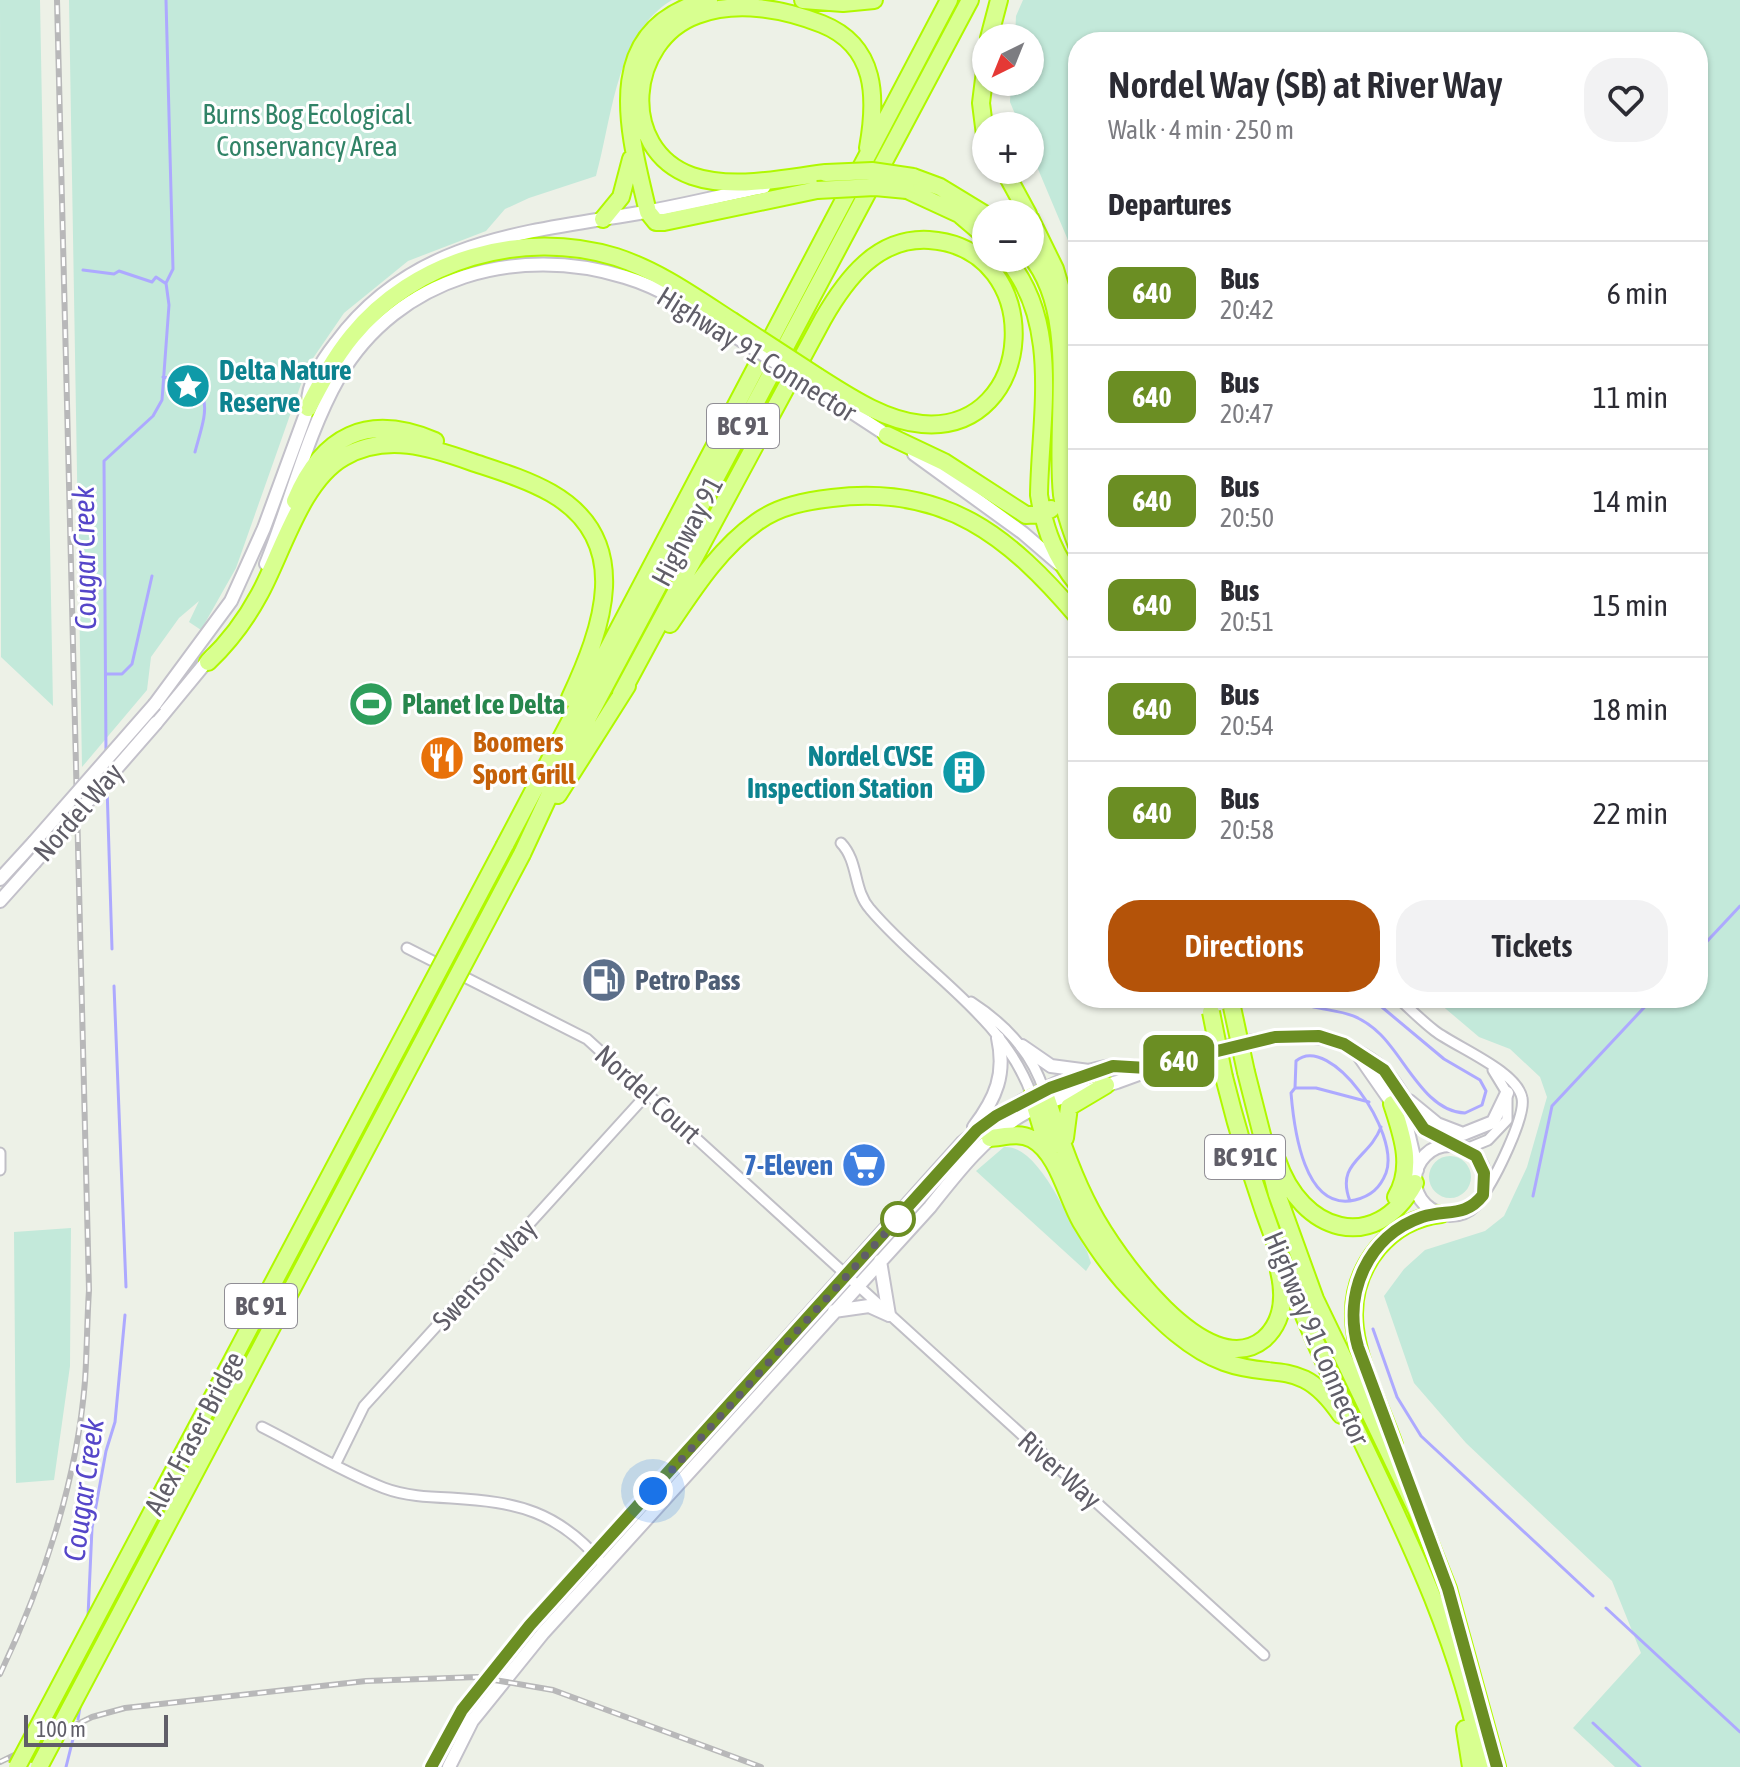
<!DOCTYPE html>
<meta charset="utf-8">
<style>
:root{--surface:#fff;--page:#f2f2f3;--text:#2b2b33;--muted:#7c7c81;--line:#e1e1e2;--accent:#b45309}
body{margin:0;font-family:"Asap Condensed",sans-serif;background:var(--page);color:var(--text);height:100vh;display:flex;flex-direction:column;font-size:30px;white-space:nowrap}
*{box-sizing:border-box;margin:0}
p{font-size:26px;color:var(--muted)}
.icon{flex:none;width:44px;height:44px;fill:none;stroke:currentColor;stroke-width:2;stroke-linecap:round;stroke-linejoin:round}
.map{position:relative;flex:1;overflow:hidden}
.side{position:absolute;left:1068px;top:32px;width:640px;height:976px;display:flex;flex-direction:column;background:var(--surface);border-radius:32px;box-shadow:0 2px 6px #0004}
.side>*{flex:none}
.badge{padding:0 16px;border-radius:12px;font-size:28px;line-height:52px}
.needle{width:52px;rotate:223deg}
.tools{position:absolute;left:972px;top:24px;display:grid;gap:16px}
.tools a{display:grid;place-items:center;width:72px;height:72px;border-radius:50%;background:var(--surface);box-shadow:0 2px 6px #0004;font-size:40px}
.scale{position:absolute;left:24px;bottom:20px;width:144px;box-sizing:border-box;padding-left:8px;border:4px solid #605e68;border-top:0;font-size:22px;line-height:28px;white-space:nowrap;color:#605e68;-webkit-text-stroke:6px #fff;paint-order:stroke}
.you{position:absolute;width:40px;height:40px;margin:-20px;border:6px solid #fff;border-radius:50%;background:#1a73e8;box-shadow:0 0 0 12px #1a73e833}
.map>.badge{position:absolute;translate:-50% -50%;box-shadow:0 0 0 4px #fff}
h2{padding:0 40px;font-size:30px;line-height:72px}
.round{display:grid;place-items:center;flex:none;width:84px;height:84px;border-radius:32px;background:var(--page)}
.summary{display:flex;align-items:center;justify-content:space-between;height:136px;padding:0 40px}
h1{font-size:38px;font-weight:600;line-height:60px}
.button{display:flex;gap:16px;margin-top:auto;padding:16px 40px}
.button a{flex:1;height:92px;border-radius:32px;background:var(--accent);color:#fff;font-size:32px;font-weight:600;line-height:92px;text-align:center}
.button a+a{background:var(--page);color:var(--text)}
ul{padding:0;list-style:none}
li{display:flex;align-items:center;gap:24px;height:104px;padding:0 40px;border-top:2px solid var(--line)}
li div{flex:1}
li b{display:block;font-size:30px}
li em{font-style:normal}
li .badge{min-width:88px;font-weight:700;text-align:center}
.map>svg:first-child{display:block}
.green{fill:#c3e9da}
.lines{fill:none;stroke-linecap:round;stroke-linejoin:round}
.stream{stroke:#ada9ff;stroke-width:3}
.street-casing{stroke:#c0bfc6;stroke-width:13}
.secondary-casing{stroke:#c3c1ca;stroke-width:16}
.highway-casing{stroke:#b0f800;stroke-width:20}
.street{stroke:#fff;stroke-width:9}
.secondary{stroke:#fff;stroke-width:12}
.highway{stroke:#d8ff90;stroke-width:16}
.rail-casing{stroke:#b8b8b9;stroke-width:6}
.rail{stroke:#fff;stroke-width:3;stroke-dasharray:9;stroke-linecap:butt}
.secondary-bridge-casing{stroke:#c3c1ca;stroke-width:16;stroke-linecap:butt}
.highway-bridge-casing{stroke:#b0f800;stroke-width:20;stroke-linecap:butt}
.secondary-bridge{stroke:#fff;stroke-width:12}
.highway-bridge{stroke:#d8ff90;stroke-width:16}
.line-casing{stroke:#fff;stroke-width:18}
.line{stroke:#6b8e23;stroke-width:12}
.walk{stroke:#605e68;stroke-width:8;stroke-dasharray:0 14.4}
.stop-dot{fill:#fff;stroke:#6b8e23;stroke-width:4}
.labels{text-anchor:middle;stroke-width:6;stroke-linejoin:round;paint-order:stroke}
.shield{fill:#fff;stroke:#908e95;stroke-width:2}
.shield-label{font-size:26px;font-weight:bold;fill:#605e68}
.park-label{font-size:28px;fill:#318367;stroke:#fff}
.street-label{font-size:28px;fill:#605e68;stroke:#fff}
.culture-label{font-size:28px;font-weight:bold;fill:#0d838f;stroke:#fff;text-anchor:start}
.leisure-label{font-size:28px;font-weight:bold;fill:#27864d;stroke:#fff;text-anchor:start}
.food-label{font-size:28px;font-weight:bold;fill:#c56008;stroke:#fff;text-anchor:start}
.service-label{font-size:28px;font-weight:bold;fill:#4e5e75;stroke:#fff;text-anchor:start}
.shop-label{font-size:28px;font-weight:bold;fill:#366cbe;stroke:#fff;text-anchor:end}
.water-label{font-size:30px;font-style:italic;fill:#5546c9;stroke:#fff}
</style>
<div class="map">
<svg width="1740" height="1767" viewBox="0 0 1740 1767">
<rect width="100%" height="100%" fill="#edf1e7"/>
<!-- green -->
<path class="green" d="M0,0H40L53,706L1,657Z
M69,0H672C616,33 612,120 596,176L529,198L505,209L486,231L408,261L344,313L307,367L236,568L201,630L189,622L199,601L179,618L151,657L147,690L82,767Z
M1023,0H1740V1767H1615L1573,1728L1641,1653L1612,1581L1466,1443L1414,1383L1384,1296L1404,1269L1425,1250L1485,1231L1504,1216L1527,1167L1547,1097L1540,1077L1510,1049L1479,1037L1433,998H1698V42H1078V264L1030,150V126H1020L1010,102L1011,82H1030V38H1015L1016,16Z
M1004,1147C1039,1144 1070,1224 1087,1251L1091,1263L1086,1271L976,1171Z
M1429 1177a21 21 0 1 1 42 0a21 21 0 1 1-42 0Z
M71,1228L70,1366L54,1480L16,1483L14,1232Z"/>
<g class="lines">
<!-- stream -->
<path class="stream" d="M83,270L114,274L119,271L152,282L156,277L165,283
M163,377C219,385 206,411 195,452
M107,674H122L132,664L152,576
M106,754L104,461L153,416L162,400L169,305L166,283L173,269L166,0
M107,786L112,949
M1698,951L1740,906
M114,986L126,1287
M1291,998C1324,1017 1347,1002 1380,1034C1405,1058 1426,1112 1465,1113L1482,1105L1486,1091L1480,1080L1444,1059L1371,998
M1295,1088L1296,1061C1330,1032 1401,1133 1386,1173C1380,1188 1371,1196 1355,1200C1304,1212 1294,1129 1291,1093L1295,1088H1316L1369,1102
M1533,1196L1552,1106L1653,998
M1350,1201C1335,1162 1369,1159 1381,1127
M1373,1329L1397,1397L1421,1436L1593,1596
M1606,1608L1740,1732
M88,1616L92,1528L106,1451L115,1422L125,1315
M78,1719L80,1707
M1593,1723L1640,1767
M66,1767L76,1727"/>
<!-- street casing -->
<g class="street-casing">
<path id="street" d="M841,843C859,862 853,890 870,909C923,972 1004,1016 1032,1096
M407,948L587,1039L1264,1655
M1398,998C1410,1009 1422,1021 1435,1031C1456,1047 1517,1071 1522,1098C1526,1117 1495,1178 1483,1195
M971,1002C1005,1024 1032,1052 1044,1091
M1466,1149L1488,1140L1507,1120V1093L1493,1070
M0,1153V1170
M262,1427C302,1447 342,1472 384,1488C405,1496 428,1497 451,1498C518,1502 558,1511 603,1564
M335,1465L364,1406L648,1093"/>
</g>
<!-- secondary casing -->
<g class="secondary-casing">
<path id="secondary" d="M815,388L893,439
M914,454L1023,533L1059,564
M266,564C291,503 306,435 339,377C398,276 518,244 625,277C662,288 695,310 727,331
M155,704L231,601L264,528L308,408C306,385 322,361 336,343C412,239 528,232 645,212C685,205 724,195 764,187
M156,723L212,655
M0,879L34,842
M0,901L34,863
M1022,1046L1051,1066L1089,1071
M1360,1057L1406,1123L1417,1170
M1409,1101L1437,1124L1463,1134L1493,1122L1507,1093
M974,1127C996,1098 1006,1074 998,1038
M1415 1180a35 35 0 1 1 70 0a35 35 0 1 1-70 0Z
M880,1261L889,1315
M834,1311L869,1306L889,1315
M431,1767L462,1710L530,1625L962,1143C996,1113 1068,1070 1114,1066C1124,1065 1135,1067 1145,1068
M449,1767L472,1721L543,1633L930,1207C957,1173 983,1139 1020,1116C1051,1097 1083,1093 1117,1082C1170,1062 1287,1020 1340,1043C1354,1049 1375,1061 1386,1072C1410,1100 1413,1126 1448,1144"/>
</g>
<!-- highway casing -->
<g class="highway-casing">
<path id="highway" d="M709,0C599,28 628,129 648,212L656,222H664L817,190
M803,0L843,3L874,0
M989,38L999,0
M986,63L981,103L986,143
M1004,170L1028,214
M826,173C784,178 733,190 692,176C617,149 628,40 697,15C737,0 784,9 822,24C877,46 877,98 868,148
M913,177L940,187L986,215
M907,190L959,214L986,237
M1030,218L1055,269L1074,334L1078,493
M603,219L621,197L631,159
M1030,255C1080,315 1054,421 1062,495C1065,514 1071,530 1078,548
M1006,258C1062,323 1040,417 1039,495C1045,531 1055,557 1078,585
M308,408C321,383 334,358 352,336C414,260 522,228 616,257C659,271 695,297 732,321
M887,435L944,462L1026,515L1042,514L1051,509
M295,501C322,436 367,412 435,441
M670,624C695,587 720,548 757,522C779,506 806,501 832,498C945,484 1009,536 1078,617
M208,662C229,642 245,621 259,595C282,554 301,481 344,457C386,433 430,447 472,462C499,471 526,479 551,493C635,541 602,629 570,698
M621,694L823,319C846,279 877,237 929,240C1048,248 1038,434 922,424C885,421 848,396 818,377
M558,795L627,686
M505,845L949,0
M522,854L567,757L970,0
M1246,1072L1277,1194L1315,1299L1417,1511L1448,1589L1497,1767
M1224,1077C1249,1178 1284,1274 1327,1368C1387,1497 1458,1625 1483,1767
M1044,1091C1058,1131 1071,1173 1091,1210C1114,1254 1207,1386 1264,1339C1284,1321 1285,1296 1279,1271
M1032,1096L1049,1152
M1392,1104C1402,1135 1414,1167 1396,1197
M990,1138C1004,1137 1019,1132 1032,1139C1058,1153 1067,1198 1081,1222C1097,1249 1115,1274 1137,1296C1161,1321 1190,1350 1224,1362C1276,1381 1301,1356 1341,1415
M1065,1138L1069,1107L1106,1085
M1277,1160C1301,1232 1375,1256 1415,1183
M1394,1445C1371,1379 1326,1311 1378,1248C1395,1228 1415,1217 1441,1214
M1465,1729L1471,1767"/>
</g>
<!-- street -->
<use href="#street" class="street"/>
<!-- secondary -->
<use href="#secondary" class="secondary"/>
<!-- highway -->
<use href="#highway" class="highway"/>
<!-- rail casing -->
<g class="rail-casing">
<path id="rail" d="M0,1674C43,1584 77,1481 85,1381C87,1351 87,1320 89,1290L57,0
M0,1762L92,1717L125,1708L366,1681L477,1677L553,1690L761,1767"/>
</g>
<!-- rail -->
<use href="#rail" class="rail"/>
<!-- secondary-bridge casing -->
<g class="secondary-bridge-casing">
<path id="secondary-bridge" d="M727,331L815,388
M34,842L155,704
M34,863L156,723"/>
</g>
<!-- highway-bridge casing -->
<g class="highway-bridge-casing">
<path id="highway-bridge" d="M826,173L872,171L913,177
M817,190L875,187L907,190
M732,321L818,377
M1232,1007L1246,1072
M1211,1012L1224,1077
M17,1767L505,845
M39,1767L522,854"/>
</g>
<!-- secondary-bridge -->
<use href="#secondary-bridge" class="secondary-bridge"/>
<!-- highway-bridge -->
<use href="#highway-bridge" class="highway-bridge"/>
</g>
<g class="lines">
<!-- line casing -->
<g class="line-casing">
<path id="line" d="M431,1767L462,1710L530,1625L977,1130L996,1116L1050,1088L1113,1066L1147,1068L1275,1037L1319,1036L1344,1044L1384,1070L1424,1129L1476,1156L1484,1173L1483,1195C1465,1218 1447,1209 1422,1217C1367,1236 1343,1294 1358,1347L1448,1589L1497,1767"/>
</g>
<!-- line -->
<use href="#line" class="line"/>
<!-- walk -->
<path class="walk" d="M653,1491L898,1219"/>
</g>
<!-- icons -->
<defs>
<g id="sight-disc" transform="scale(2.3)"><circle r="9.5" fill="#0f9aa8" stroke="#fff"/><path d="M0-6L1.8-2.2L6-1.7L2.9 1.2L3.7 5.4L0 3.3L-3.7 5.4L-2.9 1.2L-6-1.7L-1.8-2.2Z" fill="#fff"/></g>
<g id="stadium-disc" transform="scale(2.3)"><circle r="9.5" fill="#2e9e5b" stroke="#fff"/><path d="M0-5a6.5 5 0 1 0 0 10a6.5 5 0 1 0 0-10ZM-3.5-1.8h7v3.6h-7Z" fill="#fff"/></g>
<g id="restaurant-disc" transform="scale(2.3)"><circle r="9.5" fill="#e8710a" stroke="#fff"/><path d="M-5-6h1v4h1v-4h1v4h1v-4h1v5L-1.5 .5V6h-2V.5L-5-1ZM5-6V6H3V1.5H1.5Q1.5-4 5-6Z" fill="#fff"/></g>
<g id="building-disc" transform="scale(2.3)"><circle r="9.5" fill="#0f9aa8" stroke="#fff"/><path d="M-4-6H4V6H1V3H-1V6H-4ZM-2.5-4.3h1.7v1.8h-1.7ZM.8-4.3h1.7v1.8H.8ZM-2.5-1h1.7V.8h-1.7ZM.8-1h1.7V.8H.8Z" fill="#fff"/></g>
<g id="fuel-disc" transform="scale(2.3)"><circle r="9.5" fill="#5c6f8a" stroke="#fff"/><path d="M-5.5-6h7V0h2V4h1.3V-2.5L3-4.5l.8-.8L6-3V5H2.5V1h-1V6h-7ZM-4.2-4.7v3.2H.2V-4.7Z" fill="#fff"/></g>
<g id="supermarket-disc" transform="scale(2.3)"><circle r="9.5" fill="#3f7fe0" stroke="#fff"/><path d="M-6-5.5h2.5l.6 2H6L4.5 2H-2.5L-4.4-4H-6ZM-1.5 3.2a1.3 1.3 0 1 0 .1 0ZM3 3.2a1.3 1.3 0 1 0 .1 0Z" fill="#fff"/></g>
</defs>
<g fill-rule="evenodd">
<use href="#sight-disc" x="188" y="386"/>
<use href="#stadium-disc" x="371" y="704"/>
<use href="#restaurant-disc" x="442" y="758"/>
<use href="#building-disc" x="964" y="772"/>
<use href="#fuel-disc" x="604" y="980"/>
<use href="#supermarket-disc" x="864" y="1165"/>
</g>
<!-- markers -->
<circle class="stop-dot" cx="898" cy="1219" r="16"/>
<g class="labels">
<!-- shield labels -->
<g class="shield">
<rect x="707" y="404" width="72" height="44" rx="6"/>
<rect x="1205" y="1135" width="80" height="44" rx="6"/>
<rect x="225" y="1284" width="72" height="44" rx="6"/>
</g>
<g class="shield-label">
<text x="743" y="435">BC 91</text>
<text x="1245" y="1166">BC 91C</text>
<text x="261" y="1315">BC 91</text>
</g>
<!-- park labels -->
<g class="park-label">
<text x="307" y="124">Burns Bog Ecological<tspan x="307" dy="32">Conservancy Area</tspan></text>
</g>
<!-- street labels -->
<g class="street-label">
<text transform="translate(757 354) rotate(32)" y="10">Highway 91 Connector</text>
<text transform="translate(687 531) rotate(-62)" y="10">Highway 91</text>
<text transform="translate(78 812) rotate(-49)" y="10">Nordel Way</text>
<text transform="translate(648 1094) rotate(42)" y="10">Nordel Court</text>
<text transform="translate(484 1274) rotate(-48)" y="10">Swenson Way</text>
<text transform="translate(1317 1338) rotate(67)" y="10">Highway 91 Connector</text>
<text transform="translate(194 1433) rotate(-62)" y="10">Alex Fraser Bridge</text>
<text transform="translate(1060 1470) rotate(42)" y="10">River Way</text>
</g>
<!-- culture labels -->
<g class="culture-label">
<text x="219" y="380">Delta Nature<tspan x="219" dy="32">Reserve</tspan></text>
<text x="933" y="766" text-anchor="end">Nordel CVSE<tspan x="933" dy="32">Inspection Station</tspan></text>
</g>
<!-- leisure labels -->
<g class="leisure-label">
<text x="402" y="714">Planet Ice Delta</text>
</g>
<!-- food labels -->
<g class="food-label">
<text x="473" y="752">Boomers<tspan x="473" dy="32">Sport Grill</tspan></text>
</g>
<!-- service labels -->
<g class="service-label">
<text x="635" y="990">Petro Pass</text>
</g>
<!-- shop labels -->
<g class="shop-label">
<text x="833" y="1175">7-Eleven</text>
</g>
<!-- water labels -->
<g class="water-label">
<text transform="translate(85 558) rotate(-91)" y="10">Cougar Creek</text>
<text transform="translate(84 1490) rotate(-82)" y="10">Cougar Creek</text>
</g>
</g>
</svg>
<div class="tools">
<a><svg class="needle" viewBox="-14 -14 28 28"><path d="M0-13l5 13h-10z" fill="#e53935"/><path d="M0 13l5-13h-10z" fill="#7c7c81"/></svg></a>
<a>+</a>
<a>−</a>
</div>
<div class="scale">100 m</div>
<div class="you" style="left:653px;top:1491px"></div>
<b class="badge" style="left:1179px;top:1061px;background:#6b8e23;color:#fff">640</b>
<section class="side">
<div class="summary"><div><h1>Nordel Way (SB) at River Way</h1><p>Walk · 4 min · 250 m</p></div><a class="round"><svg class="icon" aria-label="heart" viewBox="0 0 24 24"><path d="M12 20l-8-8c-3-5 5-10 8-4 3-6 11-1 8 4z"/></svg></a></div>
<h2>Departures</h2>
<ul>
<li><span class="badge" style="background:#6b8e23;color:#fff">640</span><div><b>Bus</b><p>20:42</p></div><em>6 min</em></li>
<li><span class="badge" style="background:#6b8e23;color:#fff">640</span><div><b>Bus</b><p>20:47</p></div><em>11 min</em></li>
<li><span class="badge" style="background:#6b8e23;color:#fff">640</span><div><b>Bus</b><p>20:50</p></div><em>14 min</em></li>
<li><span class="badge" style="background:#6b8e23;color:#fff">640</span><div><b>Bus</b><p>20:51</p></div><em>15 min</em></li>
<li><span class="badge" style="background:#6b8e23;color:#fff">640</span><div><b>Bus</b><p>20:54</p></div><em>18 min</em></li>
<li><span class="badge" style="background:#6b8e23;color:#fff">640</span><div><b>Bus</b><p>20:58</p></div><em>22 min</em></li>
</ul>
<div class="button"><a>Directions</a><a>Tickets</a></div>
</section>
</div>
